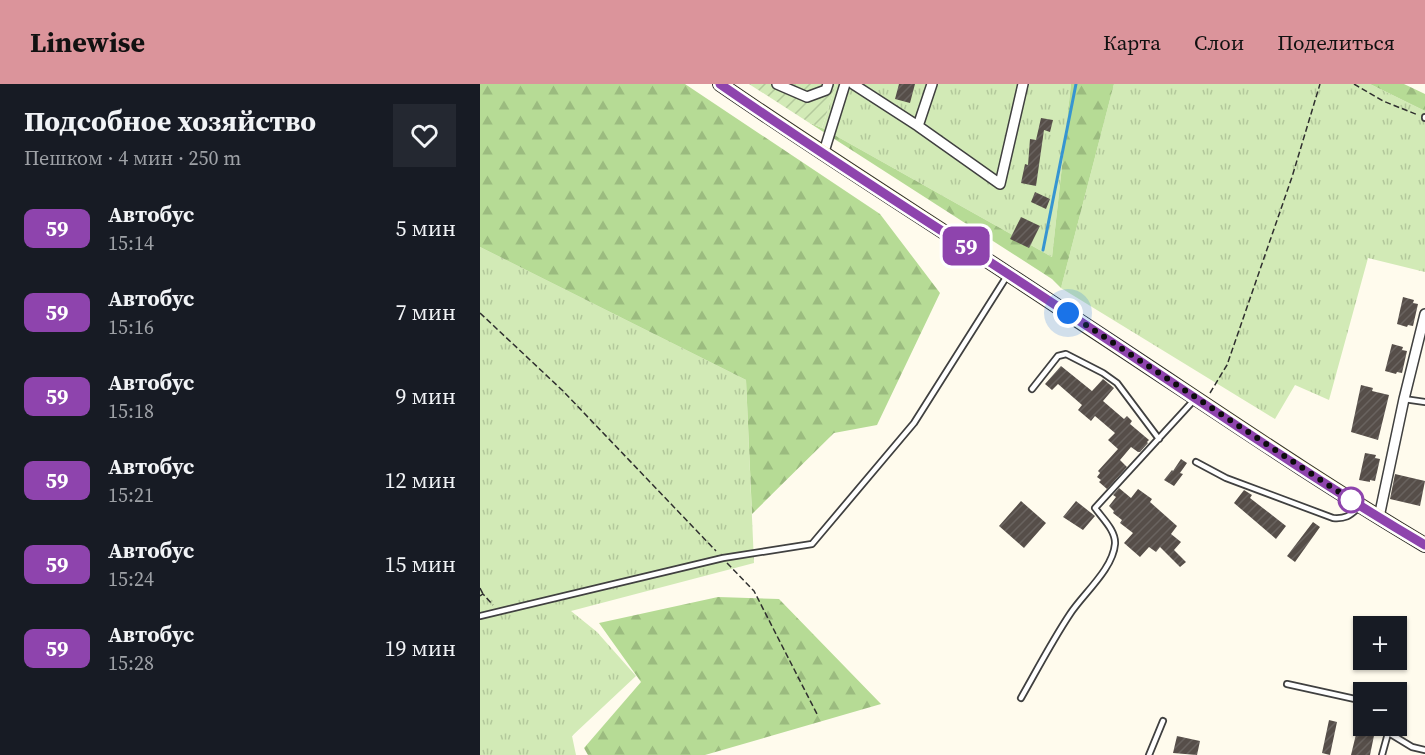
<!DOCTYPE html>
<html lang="ru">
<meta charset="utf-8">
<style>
:root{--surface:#171b24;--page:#242831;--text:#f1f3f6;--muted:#9ea1a6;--accent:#db949b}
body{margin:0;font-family:"Source Serif 4",serif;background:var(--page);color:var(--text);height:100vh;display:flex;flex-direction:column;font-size:22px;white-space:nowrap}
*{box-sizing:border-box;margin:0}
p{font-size:20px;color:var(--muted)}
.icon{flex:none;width:33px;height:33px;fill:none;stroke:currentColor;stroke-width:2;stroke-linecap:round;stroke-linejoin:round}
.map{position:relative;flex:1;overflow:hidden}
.drawer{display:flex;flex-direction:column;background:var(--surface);width:480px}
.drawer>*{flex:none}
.badge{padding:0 12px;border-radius:9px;font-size:21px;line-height:39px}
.fabs{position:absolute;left:873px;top:532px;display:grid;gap:12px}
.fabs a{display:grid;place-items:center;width:54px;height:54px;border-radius:0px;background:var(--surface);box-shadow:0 2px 4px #0004;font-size:30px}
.you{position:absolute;width:30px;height:30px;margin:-15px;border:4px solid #fff;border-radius:50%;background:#1a73e8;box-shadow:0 0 0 9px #1a73e833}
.map>.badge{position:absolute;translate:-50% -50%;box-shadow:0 0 0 3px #fff}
.round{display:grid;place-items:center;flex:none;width:63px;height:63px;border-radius:0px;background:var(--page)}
.overview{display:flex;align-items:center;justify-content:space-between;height:102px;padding:0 24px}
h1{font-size:28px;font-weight:700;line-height:45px}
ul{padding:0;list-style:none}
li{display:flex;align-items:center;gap:18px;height:84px;padding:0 24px}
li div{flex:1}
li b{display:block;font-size:22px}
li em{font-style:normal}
li .badge{min-width:66px;font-weight:700;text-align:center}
header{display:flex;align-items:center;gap:36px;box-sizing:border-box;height:84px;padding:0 30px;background:var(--accent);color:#111}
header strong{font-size:28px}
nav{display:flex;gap:33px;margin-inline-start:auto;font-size:21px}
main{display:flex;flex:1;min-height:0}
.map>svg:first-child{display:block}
.grass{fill:url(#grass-tufts)}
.forest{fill:url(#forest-firs)}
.garden{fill:url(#garden-furrows)}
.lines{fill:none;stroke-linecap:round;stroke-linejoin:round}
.stream{stroke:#3695d1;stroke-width:3}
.building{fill:url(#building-hatch)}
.service-casing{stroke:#404040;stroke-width:8}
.minor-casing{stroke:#404040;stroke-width:12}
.secondary-casing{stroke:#2f2f2f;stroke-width:16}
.path{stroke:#2f2f2f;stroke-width:1.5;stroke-dasharray:6 3;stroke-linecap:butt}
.service{stroke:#fff;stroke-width:4.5}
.minor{stroke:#fff;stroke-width:9}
.secondary{stroke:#fff4a8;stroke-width:14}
.line-casing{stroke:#fff;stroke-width:14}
.line{stroke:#8e44ad;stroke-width:9}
.walk{stroke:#0d0d0d;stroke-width:6;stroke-dasharray:0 10.8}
.stop-dot{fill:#fff;stroke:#8e44ad;stroke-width:3}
</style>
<header>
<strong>Linewise</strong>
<nav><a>Карта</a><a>Слои</a><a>Поделиться</a></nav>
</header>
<main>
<section class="drawer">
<div class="overview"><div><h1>Подсобное хозяйство</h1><p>Пешком · 4 мин · 250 m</p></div><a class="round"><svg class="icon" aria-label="heart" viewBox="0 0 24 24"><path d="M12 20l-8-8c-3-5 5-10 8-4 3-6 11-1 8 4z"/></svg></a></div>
<ul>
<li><span class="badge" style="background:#8e44ad;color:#fff">59</span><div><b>Автобус</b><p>15:14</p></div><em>5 мин</em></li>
<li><span class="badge" style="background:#8e44ad;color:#fff">59</span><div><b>Автобус</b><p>15:16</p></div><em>7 мин</em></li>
<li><span class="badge" style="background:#8e44ad;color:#fff">59</span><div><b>Автобус</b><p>15:18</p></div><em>9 мин</em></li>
<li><span class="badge" style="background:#8e44ad;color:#fff">59</span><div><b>Автобус</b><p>15:21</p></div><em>12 мин</em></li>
<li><span class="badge" style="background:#8e44ad;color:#fff">59</span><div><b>Автобус</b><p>15:24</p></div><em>15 мин</em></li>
<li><span class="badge" style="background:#8e44ad;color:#fff">59</span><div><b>Автобус</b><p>15:28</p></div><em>19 мин</em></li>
</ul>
</section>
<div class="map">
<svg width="945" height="671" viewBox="0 0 945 671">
<defs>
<pattern id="grass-tufts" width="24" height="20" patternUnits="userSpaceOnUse" patternTransform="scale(1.5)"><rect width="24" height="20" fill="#d2eab6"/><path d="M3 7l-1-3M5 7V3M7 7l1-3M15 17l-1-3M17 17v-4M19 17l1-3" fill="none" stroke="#b3c89b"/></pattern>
<pattern id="forest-firs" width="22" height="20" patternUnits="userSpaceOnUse" patternTransform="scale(1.5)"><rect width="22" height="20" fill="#b6db95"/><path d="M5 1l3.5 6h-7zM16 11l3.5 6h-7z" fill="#9bbb7f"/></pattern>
<pattern id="garden-furrows" width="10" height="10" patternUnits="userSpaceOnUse" patternTransform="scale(1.5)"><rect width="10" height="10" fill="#d2eab6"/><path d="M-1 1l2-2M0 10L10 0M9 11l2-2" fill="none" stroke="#b3c89b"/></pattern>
<pattern id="building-hatch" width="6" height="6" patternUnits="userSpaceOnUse" patternTransform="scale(1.5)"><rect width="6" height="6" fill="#564e49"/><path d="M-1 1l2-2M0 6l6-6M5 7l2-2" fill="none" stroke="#69635f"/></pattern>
</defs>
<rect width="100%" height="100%" fill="#fffbed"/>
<!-- grass -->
<path class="grass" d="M356,0H591L572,173L342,44Z
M634,0H890L945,27V188L888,174L849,316L815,301L795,335L581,204Z
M0,163L266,296L274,479L91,527L117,548L156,592L92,652L96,671H0Z"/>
<!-- forest -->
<path class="forest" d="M0,0H205L400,130L460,209L397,341L354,349L272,430L266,296L0,163Z
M591,0H634L581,204L572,195L328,38L342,44L572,173Z
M890,0H924L945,10V27Z
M238,513L299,515L401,620L225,671H108L104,664L161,598L119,539Z"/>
<!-- garden -->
<path class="garden" d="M269,0H356L342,44L328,38Z"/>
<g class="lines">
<!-- stream -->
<path class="stream" d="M563,166L596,0"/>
</g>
<!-- building -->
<path class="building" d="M419,0H435L430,19L415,15Z
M561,34L573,36L570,48L564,46L556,102L541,99L545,80L548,81L550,55L556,56Z
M555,108L570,115L566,125L551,118Z
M541,133L560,142L549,164L530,155Z
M923,213L934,216L933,219L938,220L933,242L928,241L927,243L917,240Z
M912,260L923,263L922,266L927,267L922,289L917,288L916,290L905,287Z
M581,282L612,307L623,295L634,304L623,317L644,335L647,332L652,337L650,340L669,356L667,358L668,359L660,368H658L651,363L640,376L647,383L627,405L619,398L621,396L617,393L620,389L618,387L638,365L628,356L635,349L615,332L611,337L598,326L602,321L578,300L572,306L565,300Z
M881,301L893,304L892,307L909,311L898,356L871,348Z
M885,369L896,371L895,374L900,375L895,397L890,396V398L879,396Z
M701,375L707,379L700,389L703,390L694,402L684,396L692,386L693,387Z
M915,390L945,397L940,422L910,415Z
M639,404L651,414L658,405L672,415L670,418L697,442L691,450L701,458L694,466L706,478L700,483L680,463L676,468L669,463L660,473L644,459L653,449L640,439L642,436L633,429L634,427L629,422L636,413L633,411Z
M764,406L772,411L770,414L806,442L796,455L754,419Z
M541,417L566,439L544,464L519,442Z
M596,417L615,432L603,446L583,433Z
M833,438L840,443L815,478L807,472Z
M849,636L857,638L850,671L842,669Z
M878,642H896L890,671H871Z
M697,652L720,657L717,671L693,669Z"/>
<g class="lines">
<!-- service casing -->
<g class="service-casing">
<path id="service" d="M945,33V34
M552,305L578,272L586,270L623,289L637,299L679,355
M924,315L945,318
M716,378L746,394L853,434C865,435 870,432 878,424
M0,532L243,474L332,460L434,339L527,192
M807,600L884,617
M541,614C557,586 572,557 590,530C603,510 633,485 635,460C636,447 623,435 615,424L714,316
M909,649L932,663L945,666
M669,671L683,637
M902,671L910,642"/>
</g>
<!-- minor casing -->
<g class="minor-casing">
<path id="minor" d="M297,0L327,13L346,6L348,0
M373,0L438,42L520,100L543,0
M438,42L452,0
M343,71L365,0
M899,433L924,315L945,230"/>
</g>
<!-- secondary casing -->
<g class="secondary-casing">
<path id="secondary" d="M240,0C358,81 480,157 599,237C714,312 827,391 945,461"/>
</g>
<!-- path -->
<path class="path" d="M874,0L903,17L938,31
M0,229L82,306L236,467
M730,309L747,281L812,93L840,0
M247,479L274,507L338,632
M0,504L3,510
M0,512L3,510L13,521"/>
<!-- service -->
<use href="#service" class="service"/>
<!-- minor -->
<use href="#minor" class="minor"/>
<!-- secondary -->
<use href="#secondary" class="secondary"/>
</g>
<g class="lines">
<!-- line casing -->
<g class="line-casing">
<path id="line" d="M240,0C355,80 475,154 592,232C709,309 824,390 945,461"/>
</g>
<!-- line -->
<use href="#line" class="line"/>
<!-- walk -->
<path class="walk" d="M588,229L871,416"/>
</g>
<!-- markers -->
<circle class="stop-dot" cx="871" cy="416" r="12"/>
</svg>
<div class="fabs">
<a>+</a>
<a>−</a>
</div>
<div class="you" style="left:588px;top:229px"></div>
<b class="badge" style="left:486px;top:162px;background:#8e44ad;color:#fff">59</b>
</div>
</main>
